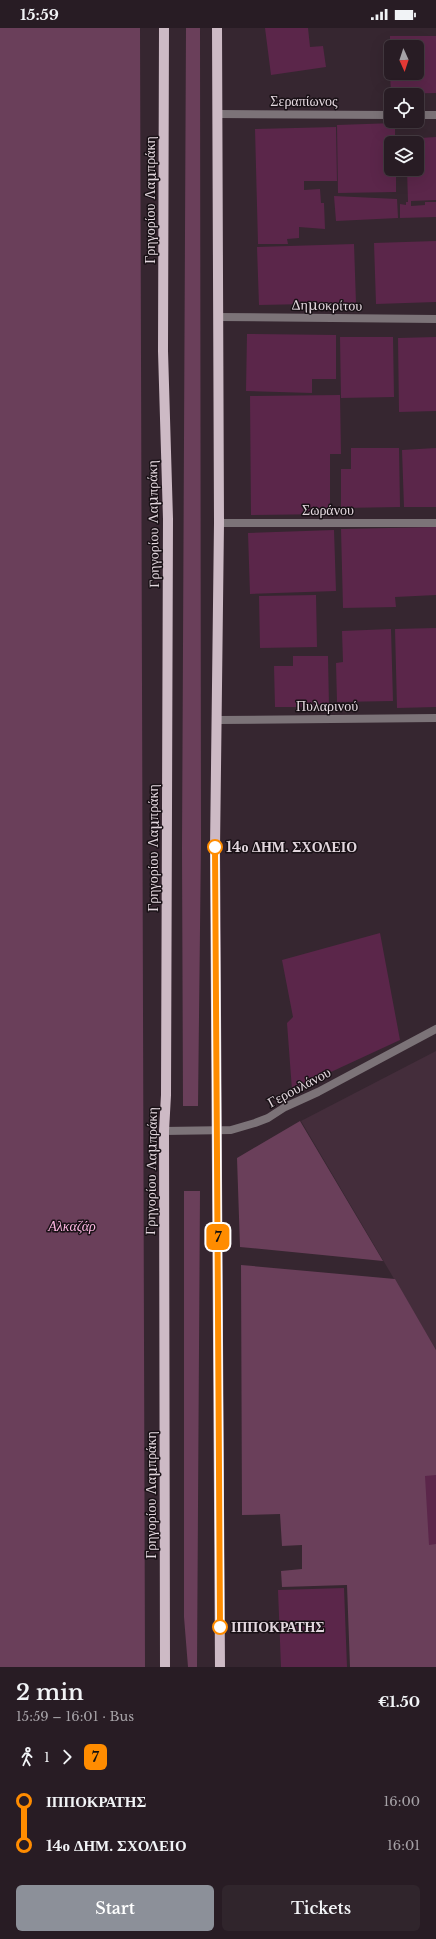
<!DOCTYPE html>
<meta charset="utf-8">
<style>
:root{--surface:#281c24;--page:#30252c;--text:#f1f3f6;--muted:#a5a1a6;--line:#443a41;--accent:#8c9099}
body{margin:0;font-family:"Libre Baskerville",serif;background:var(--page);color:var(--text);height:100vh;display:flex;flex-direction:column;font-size:15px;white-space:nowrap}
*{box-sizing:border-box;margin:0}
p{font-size:13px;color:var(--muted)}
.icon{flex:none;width:22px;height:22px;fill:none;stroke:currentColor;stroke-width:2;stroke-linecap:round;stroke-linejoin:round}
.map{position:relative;height:1639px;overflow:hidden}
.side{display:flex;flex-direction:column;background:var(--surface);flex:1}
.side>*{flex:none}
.badge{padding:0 8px;border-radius:6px;font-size:14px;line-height:26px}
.needle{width:26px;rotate:177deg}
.fabs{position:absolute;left:384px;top:12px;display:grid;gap:8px}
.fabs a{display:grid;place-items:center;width:40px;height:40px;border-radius:6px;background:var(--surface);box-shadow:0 4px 16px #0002,0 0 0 1px var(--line);font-size:20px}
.map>.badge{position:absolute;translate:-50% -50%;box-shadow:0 0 0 2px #fff}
.legs{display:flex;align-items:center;gap:6px;height:44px;padding:0 16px;font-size:13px}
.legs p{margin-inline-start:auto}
.head{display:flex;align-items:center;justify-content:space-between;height:68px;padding:0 16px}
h1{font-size:22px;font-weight:600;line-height:30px}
.action{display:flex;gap:8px;margin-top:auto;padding:8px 16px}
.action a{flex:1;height:46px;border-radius:6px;background:var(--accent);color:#fff;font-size:16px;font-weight:600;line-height:46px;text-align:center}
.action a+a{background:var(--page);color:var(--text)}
ul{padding:0 16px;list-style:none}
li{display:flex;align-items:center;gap:14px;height:44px;font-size:15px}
li i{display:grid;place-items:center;width:6px;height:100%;margin:0 5px;background:currentColor}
li i::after{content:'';width:10px;height:10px;margin:-5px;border:3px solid;border-radius:50%;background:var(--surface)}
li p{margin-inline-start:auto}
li:first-child i{background:linear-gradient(#0000 50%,currentColor 0)}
li:last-child i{background:linear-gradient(currentColor 50%,#0000 0)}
.status{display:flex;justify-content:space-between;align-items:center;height:28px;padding:0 20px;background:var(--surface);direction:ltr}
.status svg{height:11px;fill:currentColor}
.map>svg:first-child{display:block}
.built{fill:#442d3b}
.green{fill:#6a3f5a}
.building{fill:#5b264a}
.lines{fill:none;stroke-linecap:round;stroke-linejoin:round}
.street{stroke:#7c7378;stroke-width:8}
.primary{stroke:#cdbac5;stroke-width:10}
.line-1-casing{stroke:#fff;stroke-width:9}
.line-1{stroke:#ff8c00;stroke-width:6}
.stop-1-dot{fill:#fff;stroke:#ff8c00;stroke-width:2}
.labels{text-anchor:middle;stroke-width:3;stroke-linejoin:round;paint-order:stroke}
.street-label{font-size:14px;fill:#e3d7de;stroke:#191116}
.stop-label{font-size:14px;font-weight:bold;fill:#e3d7de;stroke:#191116;text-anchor:start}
.park-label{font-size:14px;font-style:italic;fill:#fdb7e2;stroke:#191116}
</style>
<div class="status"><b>15:59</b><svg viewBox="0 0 49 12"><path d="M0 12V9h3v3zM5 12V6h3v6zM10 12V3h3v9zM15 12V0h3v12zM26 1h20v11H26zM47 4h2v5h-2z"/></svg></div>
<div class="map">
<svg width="436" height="1639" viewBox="0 0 436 1639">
<rect width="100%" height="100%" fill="#362630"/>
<!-- built -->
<path class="built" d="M436,1023V1322L301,1093Z"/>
<!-- green -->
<path class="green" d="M0,0H140L145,1639H0Z
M186,0H200L201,813L198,1078H183L182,822Z
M300,1093L383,1233L240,1219L237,1130Z
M184,1163H200L197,1639H188L184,1589Z
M241,1237L395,1251L436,1322V1639H350L347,1557L282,1559L281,1543L302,1541V1517L282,1518L280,1486L242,1487Z"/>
<!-- building -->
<path class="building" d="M265,0H308L310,19L323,18L326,39L271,47Z
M390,8H436V65L391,66L390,45H417V19H390Z
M395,95V115H391V141H396V164L338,165L337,97Z
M336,99L337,153H304V162L320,161L321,175H324L325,201L299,199V210L287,211L288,216H258L255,101Z
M436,109V172L411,173V178L425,177V174H436V189L400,190V176L406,177V174H408L407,141H417V115H405V111Z
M334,168L397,171L398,190L336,193Z
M436,213V274L376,276L374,215Z
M354,216L356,275L259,277L257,219Z
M247,306L336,307V351H312V365L246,363Z
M340,309H393L394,369L341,370Z
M436,309V383L399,384L398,310Z
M340,367L341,426H330V486L251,487L250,368Z
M351,420H399L400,479L341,480V441H351Z
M436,420V479H404L402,422Z
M436,499V567L395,569L396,579L343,580L341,501Z
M334,502L336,563L250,566L248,505Z
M316,567L317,619L260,620L259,568Z
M436,600V679L397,680L395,601Z
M391,601L393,673L337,674L336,635L343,634L342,603Z
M293,628H328L329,679H275L274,638H293Z
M380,905L400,1012L292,1062L287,995L293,989L282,932Z
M436,1447V1516L429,1517L425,1448Z
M344,1560L347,1639H281L278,1562Z"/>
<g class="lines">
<!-- street -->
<path class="street" d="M217,86L391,87
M417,87H436
M218,289L436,291
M219,495H436
M218,692L436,690
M164,1103L231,1102L255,1095L268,1090L285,1079L318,1064L436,1001"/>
<!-- primary -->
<path class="primary" d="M164,0L163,323L168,491L166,1067L164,1103L165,1639
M217,0L219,495L215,821L220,1639"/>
</g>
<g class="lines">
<!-- line-1 casing -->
<g class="line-1-casing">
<path id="line-1" d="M215,819L220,1599"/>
</g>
<!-- line-1 -->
<use href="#line-1" class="line-1"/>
</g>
<!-- markers -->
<g class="stop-1-dot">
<circle cx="215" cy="819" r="7"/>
<circle cx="220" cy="1599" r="7"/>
</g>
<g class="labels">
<!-- street labels -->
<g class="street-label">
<text x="304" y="78">Σεραπίωνος</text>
<text transform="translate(150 172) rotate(-90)" y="5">Γρηγορίου Λαμπράκη</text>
<text transform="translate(327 277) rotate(1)" y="5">Δημοκρίτου</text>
<text x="328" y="487">Σωράνου</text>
<text transform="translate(153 496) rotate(-91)" y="5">Γρηγορίου Λαμπράκη</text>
<text x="327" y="683">Πυλαρινού</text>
<text transform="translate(153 820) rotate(-90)" y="5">Γρηγορίου Λαμπράκη</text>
<text transform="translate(299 1059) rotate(-28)" y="5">Γερουλάνου</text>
<text transform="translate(151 1143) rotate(-89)" y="5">Γρηγορίου Λαμπράκη</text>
<text transform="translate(151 1467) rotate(-90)" y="5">Γρηγορίου Λαμπράκη</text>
</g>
<!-- stop labels -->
<g class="stop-label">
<text x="226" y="824">14ο ΔΗΜ. ΣΧΟΛΕΙΟ</text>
<text x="231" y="1604">ΙΠΠΟΚΡΑΤΗΣ</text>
</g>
<!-- park labels -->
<g class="park-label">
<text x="72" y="1203">Αλκαζάρ</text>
</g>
</g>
</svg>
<div class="fabs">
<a><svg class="needle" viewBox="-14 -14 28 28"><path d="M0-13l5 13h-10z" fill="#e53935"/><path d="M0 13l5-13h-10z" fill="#a5a1a6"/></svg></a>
<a><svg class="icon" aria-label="locate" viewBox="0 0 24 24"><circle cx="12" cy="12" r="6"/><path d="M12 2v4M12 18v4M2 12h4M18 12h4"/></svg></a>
<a><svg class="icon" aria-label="layers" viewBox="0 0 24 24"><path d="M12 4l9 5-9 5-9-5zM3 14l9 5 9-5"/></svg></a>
</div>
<b class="badge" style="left:218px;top:1209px;background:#ff8c00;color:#111">7</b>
</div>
<section class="side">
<div class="head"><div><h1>2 min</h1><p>15:59 – 16:01 · Bus</p></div><b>€1.50</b></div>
<div class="legs"><svg class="icon" aria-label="walk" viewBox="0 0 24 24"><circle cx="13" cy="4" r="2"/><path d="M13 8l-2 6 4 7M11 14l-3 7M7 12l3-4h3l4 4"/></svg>1<svg class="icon" aria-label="forward" viewBox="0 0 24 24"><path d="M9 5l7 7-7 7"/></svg><b class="badge" style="background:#ff8c00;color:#111">7</b></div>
<ul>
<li><i style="color:#ff8c00"></i><b>ΙΠΠΟΚΡΑΤΗΣ</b><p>16:00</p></li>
<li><i style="color:#ff8c00"></i><b>14ο ΔΗΜ. ΣΧΟΛΕΙΟ</b><p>16:01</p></li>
</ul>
<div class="action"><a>Start</a><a>Tickets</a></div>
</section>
